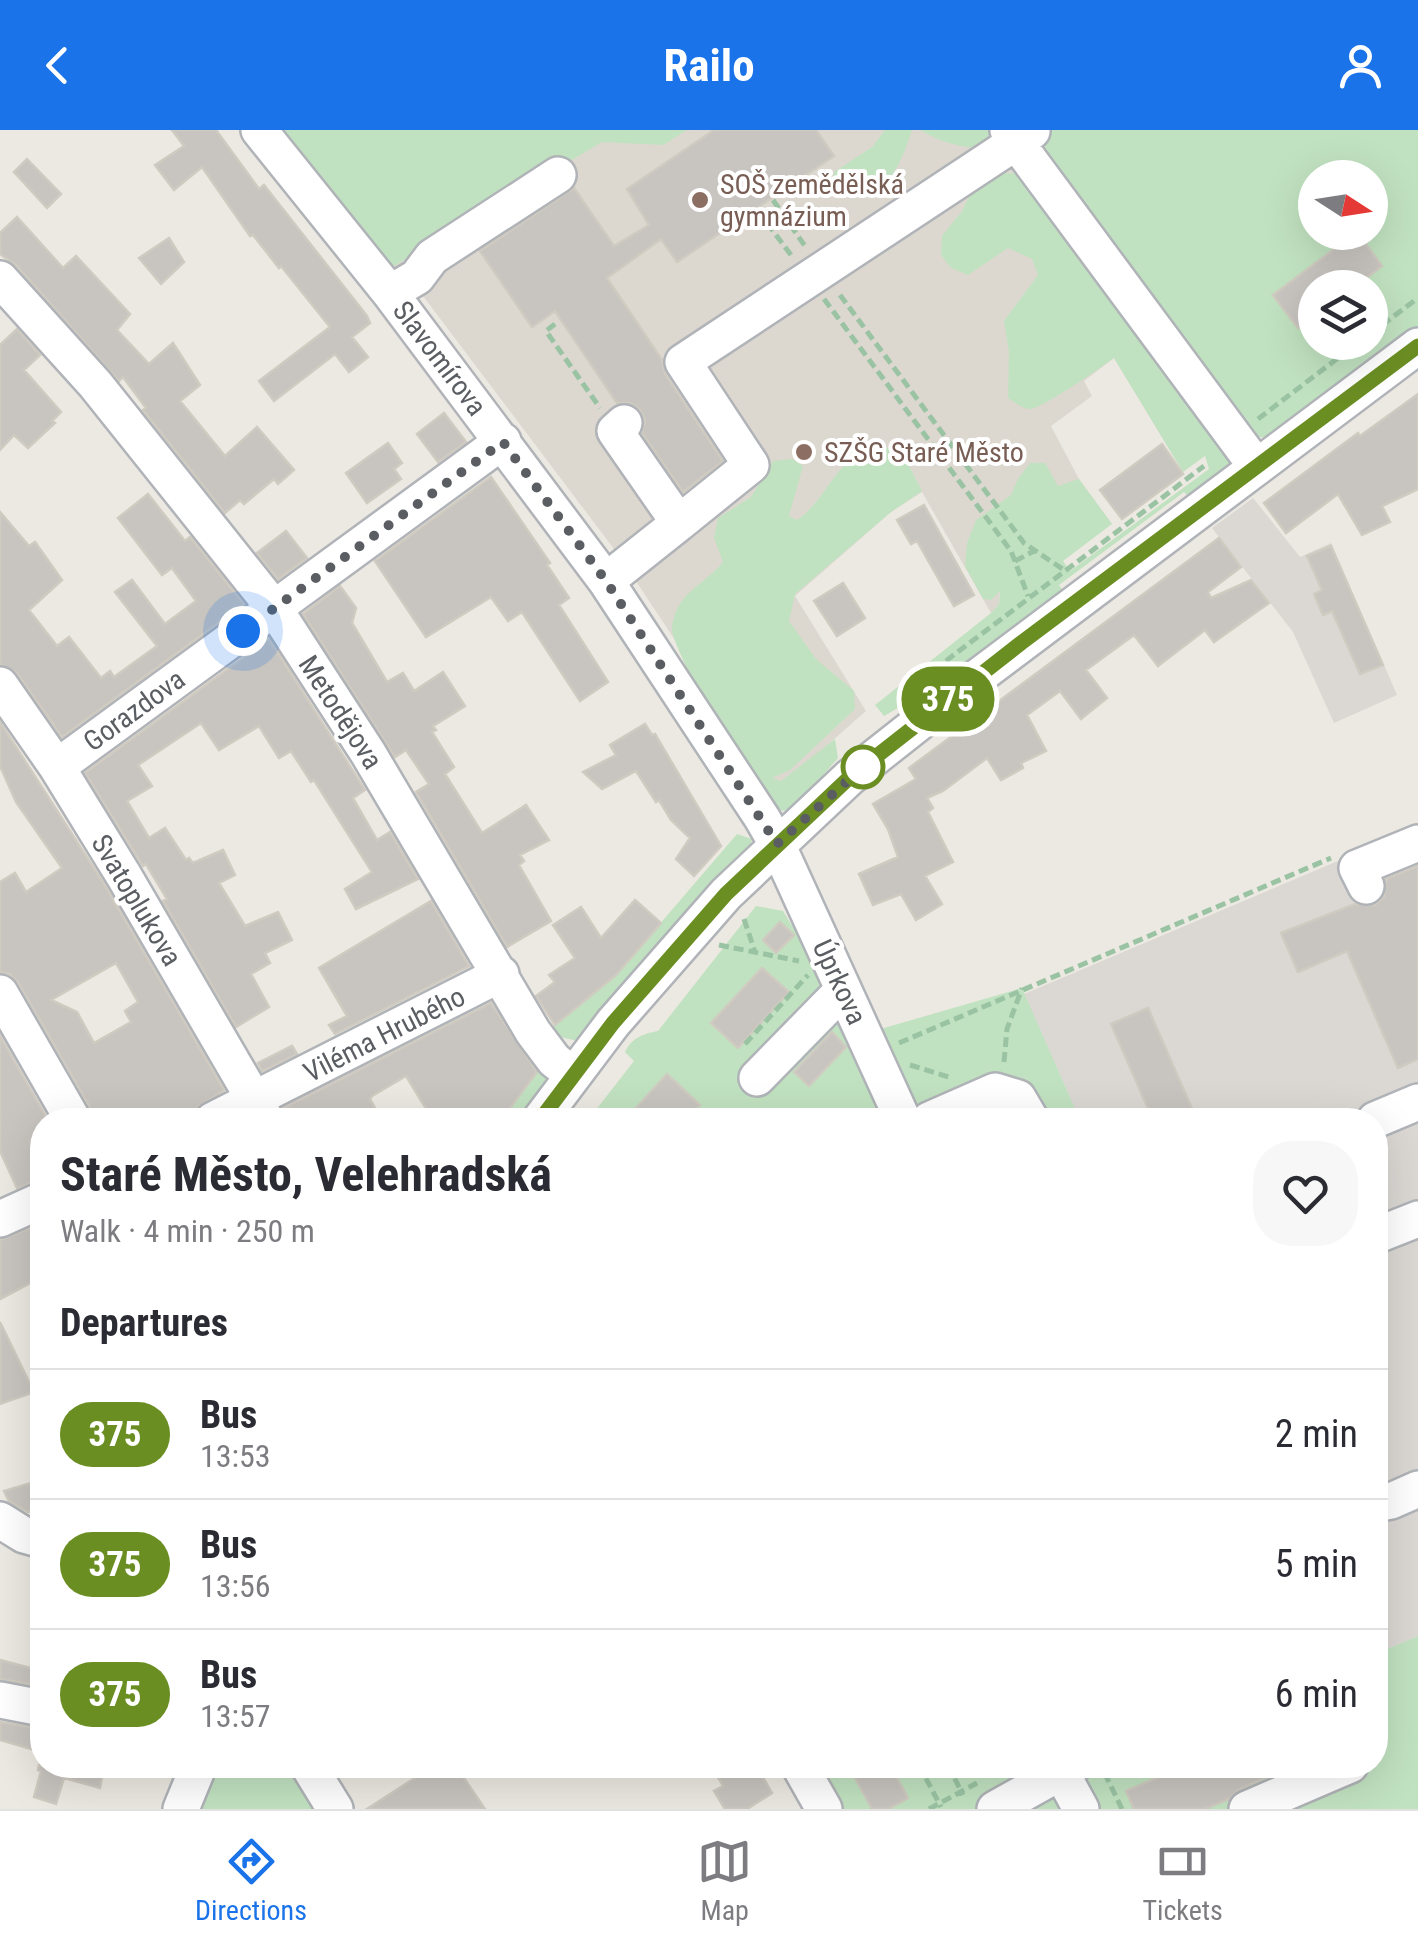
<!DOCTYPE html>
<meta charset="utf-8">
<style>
:root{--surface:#fff;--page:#f7f7f7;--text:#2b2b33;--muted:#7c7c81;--line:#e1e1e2;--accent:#1a73e8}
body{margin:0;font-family:"Roboto Condensed",sans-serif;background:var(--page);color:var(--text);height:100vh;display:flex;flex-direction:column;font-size:38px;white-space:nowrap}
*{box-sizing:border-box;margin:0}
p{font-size:32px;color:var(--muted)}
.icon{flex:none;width:55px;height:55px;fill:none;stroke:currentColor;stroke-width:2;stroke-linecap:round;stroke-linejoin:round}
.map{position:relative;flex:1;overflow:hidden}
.side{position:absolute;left:30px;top:978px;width:1358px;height:670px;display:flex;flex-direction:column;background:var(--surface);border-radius:40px;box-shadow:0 10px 40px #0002}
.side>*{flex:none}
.badge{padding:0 20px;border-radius:32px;font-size:35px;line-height:65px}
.needle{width:65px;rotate:102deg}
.fabs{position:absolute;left:1298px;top:30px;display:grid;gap:20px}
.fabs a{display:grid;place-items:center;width:90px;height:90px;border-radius:50%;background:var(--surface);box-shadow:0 10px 40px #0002;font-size:50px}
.you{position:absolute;width:50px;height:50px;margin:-25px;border:8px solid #fff;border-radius:50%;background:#1a73e8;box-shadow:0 0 0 15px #1a73e833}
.map>.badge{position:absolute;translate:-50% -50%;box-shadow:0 0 0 5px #fff}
h2{padding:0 30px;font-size:38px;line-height:90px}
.round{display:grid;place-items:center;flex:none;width:105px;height:105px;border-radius:40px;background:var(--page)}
.summary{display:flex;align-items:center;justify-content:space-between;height:170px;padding:0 30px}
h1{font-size:48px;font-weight:700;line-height:75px}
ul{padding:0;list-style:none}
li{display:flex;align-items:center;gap:30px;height:130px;padding:0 30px;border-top:2px solid var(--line)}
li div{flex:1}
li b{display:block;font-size:38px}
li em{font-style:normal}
li .badge{min-width:110px;font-weight:700;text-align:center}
header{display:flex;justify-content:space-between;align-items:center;height:130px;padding:0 30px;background:var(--accent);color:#fff;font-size:45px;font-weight:700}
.menu{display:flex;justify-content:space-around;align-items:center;height:140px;border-top:2px solid var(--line);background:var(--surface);font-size:28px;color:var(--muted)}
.menu a{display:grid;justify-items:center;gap:5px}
.menu .current{color:var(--accent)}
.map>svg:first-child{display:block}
.industrial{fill:#dbd8d4}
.education{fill:#dcd8d0}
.green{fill:#c1e2c0;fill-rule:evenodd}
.building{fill:#c8c4bf;stroke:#d0cbc1;stroke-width:2.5;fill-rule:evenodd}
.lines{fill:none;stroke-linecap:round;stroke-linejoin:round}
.minor-casing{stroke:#b0b3b7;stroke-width:40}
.path{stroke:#9ac3a3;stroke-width:5;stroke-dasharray:10 5;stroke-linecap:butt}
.minor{stroke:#fff;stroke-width:35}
.line-casing{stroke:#fff;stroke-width:22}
.line{stroke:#6b8e23;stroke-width:15}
.walk{stroke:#5a5e62;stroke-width:10;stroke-dasharray:0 18}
.education-dot{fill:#8d6e63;stroke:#fff;stroke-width:4}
.stop-dot{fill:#fff;stroke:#6b8e23;stroke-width:5}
.labels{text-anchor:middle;stroke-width:8;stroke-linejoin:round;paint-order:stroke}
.education-label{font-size:28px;fill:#785e54;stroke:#fff;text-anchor:start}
.street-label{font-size:28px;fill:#5a5e62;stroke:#fff}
</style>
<header><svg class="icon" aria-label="back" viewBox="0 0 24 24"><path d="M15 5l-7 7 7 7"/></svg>Railo<svg class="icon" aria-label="person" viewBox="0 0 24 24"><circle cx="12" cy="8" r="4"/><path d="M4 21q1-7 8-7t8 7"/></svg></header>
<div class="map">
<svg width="1418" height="1679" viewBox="0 0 1418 1679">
<rect width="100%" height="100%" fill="#ece9e2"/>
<!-- industrial -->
<path class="industrial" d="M1253,368L1300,427L1331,413L1397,565L1334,593L1293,502L1212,398Z
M1418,697V1506L1375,1524V990H1080L1024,864Z"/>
<!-- education -->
<path class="education" d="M273,0H1063L1183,342L1114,228L1084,251L1092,266L1051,296L1079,349L1112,394L1000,459L999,474L991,483L922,362L891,382L795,466L866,581L790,648L781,651L770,648L761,640L620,427L420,162L410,139H389Z"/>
<!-- green -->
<path class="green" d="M273,0H687L663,15L602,12L389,139Z
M885,0H912C898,43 884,74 832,60L834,42L872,17Z
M920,0H998L992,17C965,20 943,13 920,0Z
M1025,0H1418V200L1272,307H1258ZM1315,48H1370V102H1315ZM1315,158H1370V212H1315Z
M1003,43L1021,44L1231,323C1230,346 1208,357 1192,371L1184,362L1059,455L1066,465L944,551L884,586L875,575L991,483L999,474L1000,461L991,470L983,469L965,436L967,413L976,390L1011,365L1018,349L1030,333H1045L1058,356L1079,349L1112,394L1063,431L1070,441L1209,339L1205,326L1183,342L1114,228C1102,237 1041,279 1030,279C1022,279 1014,272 1008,268L1009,222L1004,191L1038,145L1032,129L1008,118L968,145L951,138L941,125L942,106L962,81L970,65L979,54Z
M885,316L907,332L922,361L891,382L795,464L789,491L816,529L854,561L855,579L790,640L772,648L781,651L835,609L838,628L795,678L782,681C776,677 768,673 763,667C746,649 669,515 672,497C676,463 704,455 723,432L714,408L718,388L751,367L773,331L792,329L803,336L789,386L797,390C823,373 833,338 860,323C867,320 877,318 885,316Z
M737,704L752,709L750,722L578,911L560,907L551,898L616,845Z
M756,776L783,781L860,905L1022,858L1080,990H588L634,931L625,922C632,908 642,904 658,901Z
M538,939L546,940V952L520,990H503Z
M1418,1506V1679H824L799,1635H1375V1524Z
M219,1635H293L321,1679H199Z"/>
<!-- building -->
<path class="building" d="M172,0H216L259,59L264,55L367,186L370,193L352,207L368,227L349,242L335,224L274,271L259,251L330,197L281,136L279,138L253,105L250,106L202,37L174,60L155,35L184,16Z
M714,0H816L834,26L677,132L661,109L607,148L662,230L665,244L723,331L683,362L642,303L645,290L640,280L630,273H617L555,181L532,197L480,121L574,58L614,116L649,95L627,59Z
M27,29L61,64L47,78L14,42Z
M17,87L63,138L76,126L130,184L117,200L149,234L173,213L200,255L180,271L225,326L257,297L294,340L278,354L274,349L244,374L240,370L225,383L143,280L146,278L123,247L119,251L16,135L0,124V103Z
M1357,102L1382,136L1366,148L1373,158H1315V186L1298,198L1273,165Z
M169,108L184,132L161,154L139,128Z
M17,199L40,225L24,240L61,282L52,291L55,293L28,318L14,305L0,320V215Z
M1418,264V359L1382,376L1390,392L1362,405L1338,364L1286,403L1264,373L1358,303L1360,306Z
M444,283L466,312L438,332L417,304Z
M388,313L402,333L394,339L401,349L367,373L346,343Z
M1162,314L1183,344L1122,389L1100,360Z
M491,347L550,433L547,435L569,468L559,475L608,552L580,571L522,482L508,491L491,467L426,507L375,431Z
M148,364L185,411L190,407L244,474L62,607L17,543L0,534V382L29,416L35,412L62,450L29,480L57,516L69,507L101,548L110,541L114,547L157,516L115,462L132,450L165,494L196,471L172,438L162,445L118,388Z
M924,375L974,465L954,476L917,411L911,414L897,390Z
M286,401L307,428L278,449L257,423Z
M1219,408L1241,437L1208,462L1211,468L1251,450L1269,473L1214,512L1205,500L1158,536L1134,505L1086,540L1107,568L1081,589L1060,561L1027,585L1046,621L1021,633L1023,638L1001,650L987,628L943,661L927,668L933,678L928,682L953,732L925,746L942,774L916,790L901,764L873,775L859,744L898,727L888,699L873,674L916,649L909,638Z
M1331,416L1383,535L1360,544L1332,481L1323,485L1314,464L1322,460L1307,426Z
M843,453L865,488L837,506L814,471Z
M340,456L356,478L352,493L387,552L403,543L414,561L443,542L465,576L433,596L436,600L432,602L454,637L445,644L482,703L526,675L549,710L520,725L524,731L519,735L551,791L507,817L416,662L429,654L406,620L395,627L303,484Z
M269,509L365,660L353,668L377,710L390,702L418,749L356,779L345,759L372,742L314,650L311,652L291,621L279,628L259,596L219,620L201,593L138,635L152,656L127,671L149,708L165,698L186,730L189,728L193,733L223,720L235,745L219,753L245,796L278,782L292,810L265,823L270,833L251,844L269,877L236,897L163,771L167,769L146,734L143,736L85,643Z
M0,592L106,757L224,960L178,990H94L91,979L18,852L10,844L0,842V752L15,743L26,762L62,738L16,672L0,636ZM116,833L138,872L125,881L131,892L94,913L77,882L51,870Z
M645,594L652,605L655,604L721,716L694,746L676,729L690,708L671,690L659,670L656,672L636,641L602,659L583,642L616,625L610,615Z
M1418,736V929L1398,938L1347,821L1298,842L1281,803L1355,774L1375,775L1384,767L1386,749Z
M635,770L661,793L616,845L555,895L536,866L555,852L549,845L575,828L553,795L581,777L601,808Z
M431,771L469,836L335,904L329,895L347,886L319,838Z
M780,792L794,805L776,823L763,810Z
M762,838L789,862L738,918L711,893Z
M491,873L537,942L501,990H433L406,946L372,966L370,969L382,990H318L313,980L287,990L284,978Z
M1148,878L1197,990H1153L1111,894Z
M832,902L846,917L809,956L794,942Z
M0,906L48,990H42V1049L17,1058L0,1021Z
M292,916L297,924L262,941L258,933Z
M667,944L700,975L686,990H625Z
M42,1093V1147L0,1169V1110Z
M0,1192L34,1262L0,1274Z
M42,1350V1378L28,1382L9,1371L4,1361Z
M0,1530L42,1541V1556L0,1549Z
M0,1592L42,1599V1622L0,1610Z
M39,1635H104L100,1658L64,1648L56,1674L34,1667L41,1641L38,1640Z
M435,1635H455L485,1679H367Z
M711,1635H756L772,1663L747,1679H725L714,1661L723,1656Z
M848,1635H890L908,1668L888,1679H872Z
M1188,1635H1296L1239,1659L1229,1669L1205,1679H1134L1126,1661Z"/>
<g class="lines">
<!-- minor casing -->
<g class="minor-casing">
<path id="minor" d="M259,0L390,163L606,451L762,688L777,714L903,990
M1032,1L1016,12L1256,336
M0,149L95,254L274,478L368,623L533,902L554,930L573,945
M390,163L417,147L432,127L558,45
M679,393L751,335L683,232L1016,12L1008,0
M606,451L679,393L615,301L624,293
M0,555L57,637L124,746L266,990
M57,637L503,311
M1366,756L1357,738L1418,713
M0,863L73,990
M757,948L843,860
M213,990L501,844
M540,990L613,893L726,764L850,647L959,561L1418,216
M929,990L995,961L1018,968L1031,990
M1375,990L1418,972
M0,1089L42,1070
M1375,1106L1418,1089
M1375,1374L1391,1371L1418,1359
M0,1390L24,1405L42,1410
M0,1570L42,1578
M308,1635L335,1679
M799,1635L824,1679
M1057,1635L1081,1679
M181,1679L199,1635
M995,1679L1074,1635
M1247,1679L1350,1635"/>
</g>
<!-- path -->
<path class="path" d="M773,70L807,119
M758,81L791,125
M840,165L1024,413L1064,440
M824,169L1011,421L1028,466
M555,194L546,201L600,278
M1370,204L1418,168
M1258,289L1359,212
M1015,431L1034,421
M910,558L1204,336
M744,789L755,822
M719,815L799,831
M899,913L1331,728
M745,914L808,845
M1004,932L1007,899L1022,858
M910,935L952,948
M919,1635L941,1677
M948,1635L963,1665
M929,1679L977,1653
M1122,1679L1105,1644L1128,1635"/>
<!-- minor -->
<use href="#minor" class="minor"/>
</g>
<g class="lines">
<!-- line casing -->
<g class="line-casing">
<path id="line" d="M540,990L613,893L726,764L850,647L1021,513L1418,216"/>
</g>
<!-- line -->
<use href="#line" class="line"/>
<!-- walk -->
<path class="walk" d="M243,501L503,312L606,451L777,714L863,637"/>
</g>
<!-- markers -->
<g class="education-dot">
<circle cx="700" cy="70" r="10"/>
<circle cx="804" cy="322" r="10"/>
</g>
<circle class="stop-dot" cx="863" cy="637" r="20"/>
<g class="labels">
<!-- education labels -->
<g class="education-label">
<text x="720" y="64">SOŠ zemědělská<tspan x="720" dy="32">gymnázium</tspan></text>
<text x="824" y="332">SZŠG Staré Město</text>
</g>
<!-- street labels -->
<g class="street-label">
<text transform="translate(440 228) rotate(53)" y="10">Slavomírova</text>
<text transform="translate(134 580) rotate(-36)" y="10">Gorazdova</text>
<text transform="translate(341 582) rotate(57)" y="10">Metodějova</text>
<text transform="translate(137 770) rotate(59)" y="10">Svatoplukova</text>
<text transform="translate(840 852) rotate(65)" y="10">Úprkova</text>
<text transform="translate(384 904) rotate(-27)" y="10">Viléma Hrubého</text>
</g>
</g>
</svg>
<div class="fabs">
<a><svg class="needle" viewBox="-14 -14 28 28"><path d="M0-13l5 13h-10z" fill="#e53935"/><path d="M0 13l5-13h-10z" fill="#7c7c81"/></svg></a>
<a><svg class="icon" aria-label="layers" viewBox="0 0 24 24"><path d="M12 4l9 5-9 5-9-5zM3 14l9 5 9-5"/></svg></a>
</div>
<div class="you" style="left:243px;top:501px"></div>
<b class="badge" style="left:948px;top:569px;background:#6b8e23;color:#fff">375</b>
<section class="side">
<div class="summary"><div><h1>Staré Město, Velehradská</h1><p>Walk · 4 min · 250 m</p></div><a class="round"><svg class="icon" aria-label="heart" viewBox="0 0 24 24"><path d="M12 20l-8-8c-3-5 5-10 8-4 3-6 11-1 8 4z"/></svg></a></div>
<h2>Departures</h2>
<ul>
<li><span class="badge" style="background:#6b8e23;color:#fff">375</span><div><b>Bus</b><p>13:53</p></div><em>2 min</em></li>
<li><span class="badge" style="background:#6b8e23;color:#fff">375</span><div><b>Bus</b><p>13:56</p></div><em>5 min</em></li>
<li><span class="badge" style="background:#6b8e23;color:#fff">375</span><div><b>Bus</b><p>13:57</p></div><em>6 min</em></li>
</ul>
</section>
</div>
<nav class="menu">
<a class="current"><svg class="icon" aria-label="directions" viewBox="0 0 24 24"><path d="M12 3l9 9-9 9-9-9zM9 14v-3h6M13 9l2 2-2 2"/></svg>Directions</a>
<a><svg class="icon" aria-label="map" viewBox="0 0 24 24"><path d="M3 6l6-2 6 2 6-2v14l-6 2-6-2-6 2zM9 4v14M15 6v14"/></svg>Map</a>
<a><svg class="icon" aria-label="tickets" viewBox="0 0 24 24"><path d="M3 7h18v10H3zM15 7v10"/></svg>Tickets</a>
</nav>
